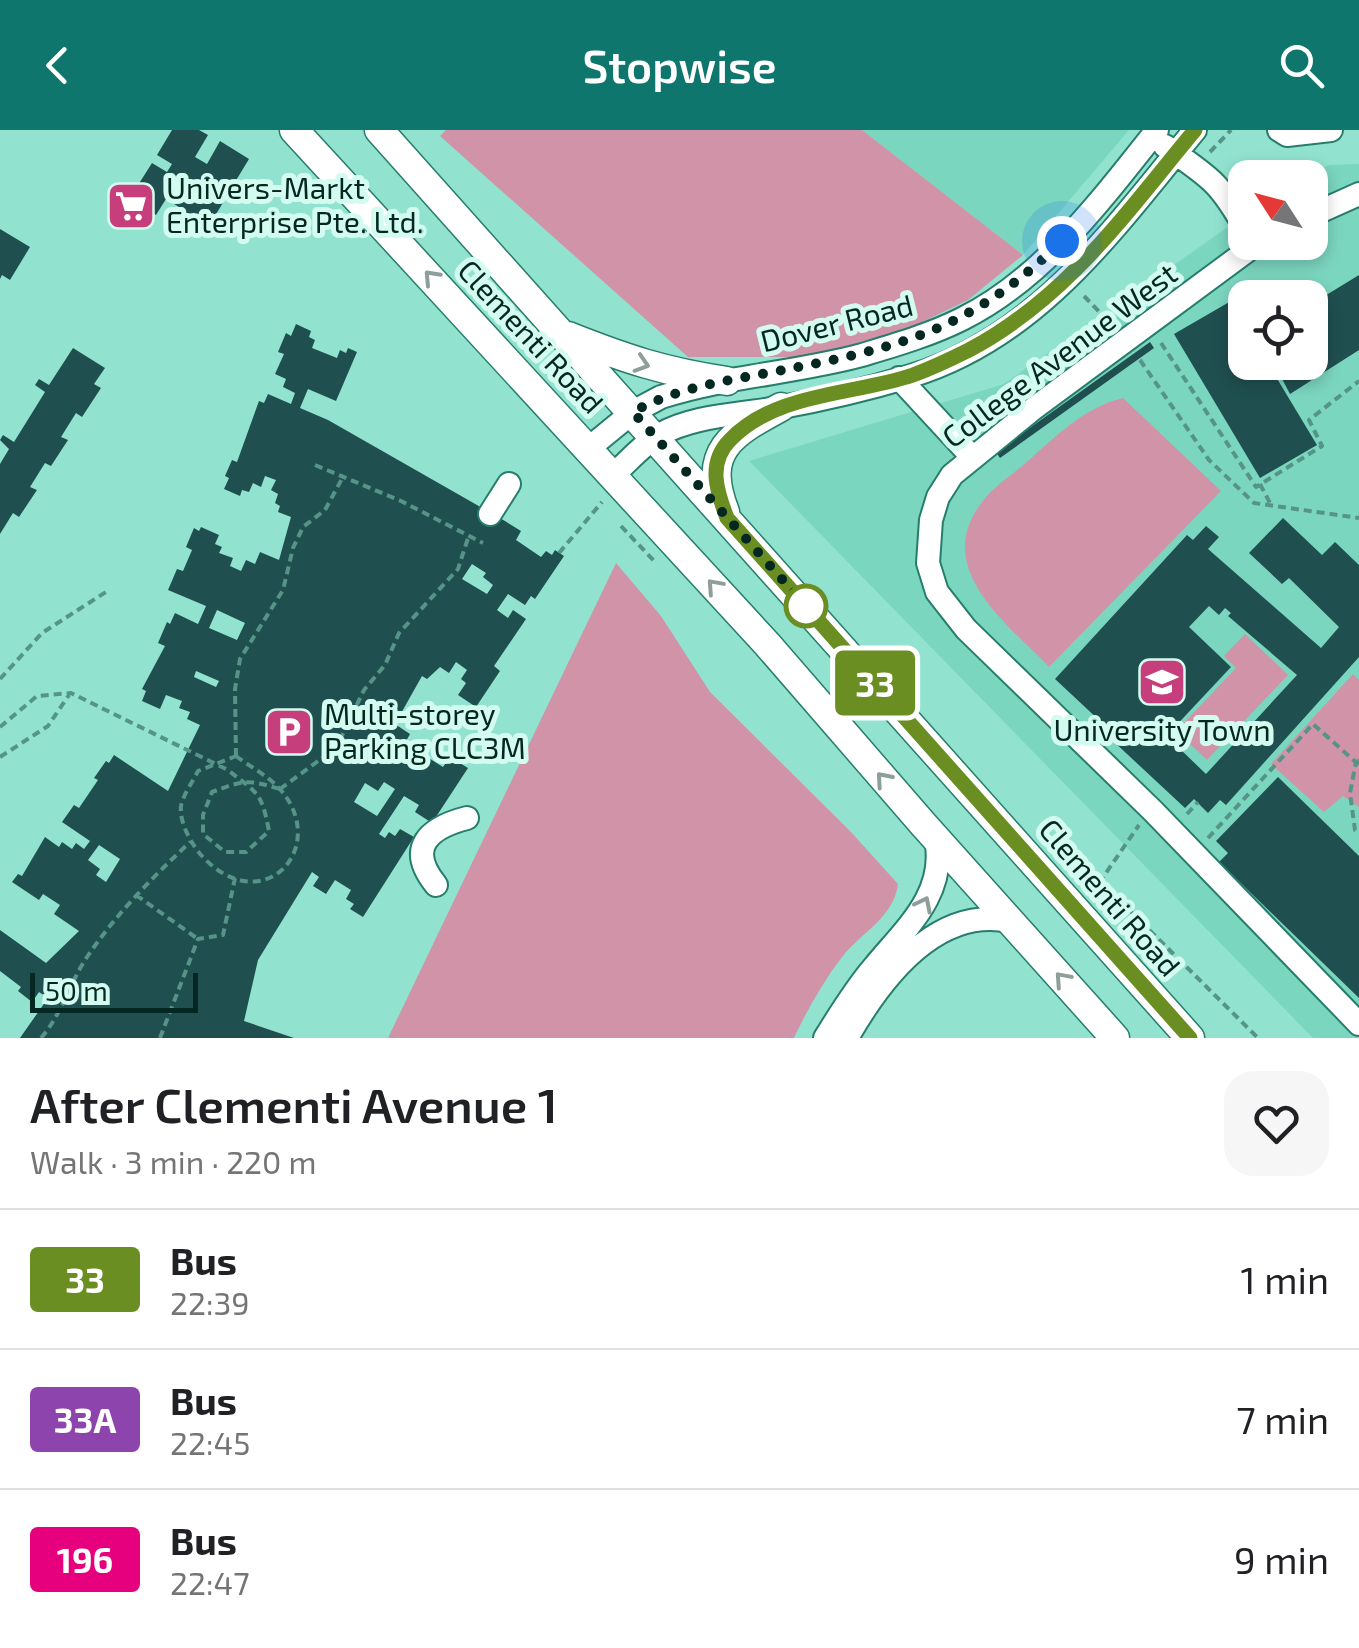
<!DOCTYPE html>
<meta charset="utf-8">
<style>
:root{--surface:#fff;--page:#f6f6f6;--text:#202124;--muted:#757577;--line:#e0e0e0;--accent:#0f766e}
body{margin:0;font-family:"Exo 2",sans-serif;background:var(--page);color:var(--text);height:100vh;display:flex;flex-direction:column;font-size:38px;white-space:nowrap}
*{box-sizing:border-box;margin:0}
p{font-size:32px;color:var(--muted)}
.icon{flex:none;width:55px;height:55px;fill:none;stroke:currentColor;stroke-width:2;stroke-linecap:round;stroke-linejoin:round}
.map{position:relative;height:908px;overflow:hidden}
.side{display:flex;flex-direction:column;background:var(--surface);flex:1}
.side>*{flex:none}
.badge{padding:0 20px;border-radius:8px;font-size:35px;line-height:65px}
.needle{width:65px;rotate:306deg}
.buttons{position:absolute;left:1228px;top:30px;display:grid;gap:20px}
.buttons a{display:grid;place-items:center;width:100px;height:100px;border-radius:20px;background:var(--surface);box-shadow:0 5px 15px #0003;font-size:50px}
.scale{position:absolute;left:30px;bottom:25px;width:168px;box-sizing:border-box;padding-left:10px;border:5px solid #042821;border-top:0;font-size:28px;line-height:35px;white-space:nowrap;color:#042821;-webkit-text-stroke:8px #d4fbf0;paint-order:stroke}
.you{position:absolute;width:50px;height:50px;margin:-25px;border:8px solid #fff;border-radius:50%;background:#1a73e8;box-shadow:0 0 0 15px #1a73e833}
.map>.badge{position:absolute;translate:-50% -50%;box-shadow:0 0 0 5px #fff}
.round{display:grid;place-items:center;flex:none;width:105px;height:105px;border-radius:30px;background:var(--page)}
.summary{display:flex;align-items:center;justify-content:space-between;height:170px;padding:0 30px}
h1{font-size:48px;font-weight:600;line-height:75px}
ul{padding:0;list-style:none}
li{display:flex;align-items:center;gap:30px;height:140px;padding:0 30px;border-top:2px solid var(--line)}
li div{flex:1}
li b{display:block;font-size:38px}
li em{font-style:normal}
li .badge{min-width:110px;font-weight:700;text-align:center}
header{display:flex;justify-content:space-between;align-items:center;height:130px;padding:0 30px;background:var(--accent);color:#fff;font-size:45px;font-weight:600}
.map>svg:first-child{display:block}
.built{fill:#7bd6c0;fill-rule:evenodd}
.green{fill:#d193a8}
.building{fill:#204f50;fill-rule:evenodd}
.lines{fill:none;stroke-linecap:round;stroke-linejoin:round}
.minor-casing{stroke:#277d6c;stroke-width:26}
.major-casing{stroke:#277d6c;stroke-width:31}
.path{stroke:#559486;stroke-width:4;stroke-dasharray:8 5;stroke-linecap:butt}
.minor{stroke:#fff;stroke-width:22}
.major{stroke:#fff;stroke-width:28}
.oneway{stroke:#8e9e9b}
.line-casing{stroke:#fff;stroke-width:22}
.line{stroke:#6b8e23;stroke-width:15}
.walk{stroke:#042821;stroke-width:10;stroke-dasharray:0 18}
.stop-dot{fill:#fff;stroke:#6b8e23;stroke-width:5}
.labels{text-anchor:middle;stroke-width:10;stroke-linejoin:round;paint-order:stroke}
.poi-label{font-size:30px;fill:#042821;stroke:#d4fbf0;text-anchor:start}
.street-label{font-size:30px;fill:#042821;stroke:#d4fbf0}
</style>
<header><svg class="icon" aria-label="back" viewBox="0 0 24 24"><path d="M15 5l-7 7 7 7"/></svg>Stopwise<svg class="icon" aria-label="search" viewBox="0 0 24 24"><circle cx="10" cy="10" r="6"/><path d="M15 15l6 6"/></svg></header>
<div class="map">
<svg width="1359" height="908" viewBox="0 0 1359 908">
<rect width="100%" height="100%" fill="#91e3cf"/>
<!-- built -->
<path class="built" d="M862,0H1129L1023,125Z
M1359,34V908H1313L749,331L1004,254L1245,85V112H1310V48L1305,47L1329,35ZM1245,168H1310V232H1245Z"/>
<!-- green -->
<path class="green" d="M446,0H862L1023,125L968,170L893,206L822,227H688L440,6Z
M1123,268L1221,361L1049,537C1007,493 931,438 982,372C993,357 1013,344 1028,331C1056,306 1085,277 1123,268Z
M616,433L661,486L710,562L851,702L898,754C894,787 861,803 842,827C823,852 807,880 794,908H388Z
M1245,504L1288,545L1207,630L1176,601L1236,538L1224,526Z
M1353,544L1359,550V677L1343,666L1324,682L1271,634Z"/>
<!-- building -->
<path class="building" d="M172,0H199L208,5L195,27L207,34L220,11L249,29L229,62L222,57L216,66L224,71L207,99L197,93L192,101L171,89L179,77L166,69L156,85L138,74L142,68L133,63L152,33L167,42L172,34L157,25Z
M0,99L30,117L10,150L2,145L0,149Z
M1359,145V220L1290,264L1280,245L1295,232H1310V175Z
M1231,171L1245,195V232H1267L1317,315L1260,348L1174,204Z
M296,194L311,201L309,207L315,210L312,218L337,228L340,220L346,223L348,218L357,222L336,271L308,259L300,278L328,290L505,391L521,401L516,410L541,427L546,421L552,425L555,420L564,426L535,469L531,466L525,475L508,464L497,480L508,488L513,480L526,489L494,536L500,541L476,577L458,565L466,553L461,549L467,540L456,532L449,543L440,537L427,549L422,546L395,594L410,604L405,613L443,637L450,627L468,638L432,693L415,682L419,675L404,666L379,704L385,708L389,702L395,706L400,699L414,707L363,787L350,779L354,774L346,769L351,760L335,750L326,764L313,756L319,747L312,742L258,830L244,891L294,908H20L48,868L39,862L32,872L18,861L21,857L0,841V800L46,833L79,801L54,784L60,775L43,764L39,770L12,752L18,744L22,746L45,707L59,717L62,712L72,719L76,713L84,719L90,711L62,692L74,675L79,678L98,650L94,648L106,631L109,633L114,625L168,661L200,595L187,589L190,582L179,578L182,571L166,565L160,579L142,571L146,561L142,559L165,516L158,513L167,492L170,494L175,483L198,494L206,476L168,460L177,439L183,441L192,420L186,417L194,398L199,401L201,397L219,405L215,414L222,417L219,423L233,428L230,436L241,441L246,430L255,434L260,422L279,430L291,387L278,382L280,376L275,373L278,364L271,360L276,350L265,346L261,357L253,353L249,362L242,360L240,366L224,359L229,348L225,346L232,330L237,332L259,271L264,273L268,264L291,274L295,263L283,257L286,249L275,244L284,224L278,222L286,203L291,206ZM472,434L486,443L483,447L493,455L487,464L462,449ZM217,480L245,493L237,510L209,498ZM196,541L219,551L216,557L194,547ZM384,652L395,659L377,686L354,672L365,653L378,661ZM99,715L120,729L106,752L96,745L100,739L88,730Z
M1150,212L1154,218L1000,328L996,322Z
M73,218L105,238L94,254L101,258L82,287L76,283L61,307L68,310L51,336L45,333L30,357L37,360L19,387L13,383L0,404V334L9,319L0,310L3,305L14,312L45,262L35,255L39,249L49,255Z
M1283,388L1322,425L1335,412L1359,435V527L1226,675L1220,670L1208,683L1194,669L1185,678L1097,596L1101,592L1055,549L1187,405L1193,410L1206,396L1219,407L1208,419L1321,518L1339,497L1289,448L1282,454L1249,423ZM1209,476L1219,485L1225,478L1231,483L1228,486L1297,545L1206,644L1179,618L1184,613L1171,601L1231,537L1189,497Z
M1278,647L1359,726V868L1219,732L1228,723L1216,711Z"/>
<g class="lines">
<!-- minor casing -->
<g class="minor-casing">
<path id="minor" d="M1279,0L1287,5L1331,0
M1165,16C1208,46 1219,51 1245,98
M1310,86L1359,64
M1259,112L1033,279L952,345L938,367L931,390L928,433L937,462L966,499L1153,681L1359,894
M899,248L973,328
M589,318L633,282L661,267C726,246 796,243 862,225C895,215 930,205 962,189C1043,149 1102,69 1157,0
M613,345C628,332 642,315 659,305C694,285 739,285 777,278C821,270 868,259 911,246C1039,207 1114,98 1195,0
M490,384L509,354
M436,755C406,718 428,698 467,688
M825,908C840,884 855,859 874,837C905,799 947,764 936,709
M847,908C879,852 934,776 1009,791"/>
</g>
<!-- major casing -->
<g class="major-casing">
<path id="major" d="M294,0L767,514L923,694L1115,908
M379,0L1190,908
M568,206C626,229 665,242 727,251
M725,382C701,321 731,304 781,277"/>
</g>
<!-- path -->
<path class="path" d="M1210,22L1231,0
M1280,120L1292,112
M1084,166L1112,195
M1161,213L1256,357L1322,316L1309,290L1359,251
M1140,230L1209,330L1254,373L1359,388
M315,335L401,371L483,413
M1260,354L1271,375
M621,396L656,433
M559,423L602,372
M0,549L42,503L109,460
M0,597L37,566L71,563L228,640C259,665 261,661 269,701L246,722H225L203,704V685L212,662C245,650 246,649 280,659
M236,626C249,636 268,646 279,658C332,716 263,793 201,725C191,713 179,692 181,676C183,665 193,651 198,641Z
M236,626L235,559L240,529L283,460L293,418L303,397L325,380L344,345
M0,627L48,596L69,565
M1359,631L1356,632L1350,663L1355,700L1359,704
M280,659L336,618L364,560L385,535L399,503L458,439L469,405
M1187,684L1198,672
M1208,708L1313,594L1359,635
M1085,736L1258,908
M1099,753L1139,695
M136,765L198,809
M41,908C62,884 69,854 87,827C116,784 152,748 190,712
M160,908L198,809L223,805L235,748"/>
<!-- minor -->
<use href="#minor" class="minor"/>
<!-- major -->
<use href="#major" class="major"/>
</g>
<!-- one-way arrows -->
<defs><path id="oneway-chevron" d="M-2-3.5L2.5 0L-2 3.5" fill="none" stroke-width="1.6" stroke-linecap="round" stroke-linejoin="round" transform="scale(2.5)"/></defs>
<g class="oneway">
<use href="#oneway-chevron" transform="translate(431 147) rotate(-133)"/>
<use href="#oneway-chevron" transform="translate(642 234) rotate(18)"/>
<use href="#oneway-chevron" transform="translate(714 456) rotate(-132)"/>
<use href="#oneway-chevron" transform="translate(883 649) rotate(-131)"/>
<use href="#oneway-chevron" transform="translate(924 774) rotate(-63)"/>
<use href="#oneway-chevron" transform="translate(1062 849) rotate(-132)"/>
</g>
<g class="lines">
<!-- line casing -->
<g class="line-casing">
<path id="line" d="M1190,908L727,388C717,362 707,333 730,310C776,262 854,265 913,245C932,238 951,229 969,220C1067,168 1125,84 1195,0"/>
</g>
<!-- line -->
<use href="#line" class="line"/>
<!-- walk -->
<path class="walk" d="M806,476L633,282C676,258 725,251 773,242C897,218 969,202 1062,111"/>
</g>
<!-- icons -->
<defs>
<g id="supermarket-square" transform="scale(2.5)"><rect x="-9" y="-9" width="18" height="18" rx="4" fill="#c63e7b" stroke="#d4fbf0"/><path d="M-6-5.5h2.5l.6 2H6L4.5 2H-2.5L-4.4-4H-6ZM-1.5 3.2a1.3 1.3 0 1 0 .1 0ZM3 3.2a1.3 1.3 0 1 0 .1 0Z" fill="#fff"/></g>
<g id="university-square" transform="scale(2.5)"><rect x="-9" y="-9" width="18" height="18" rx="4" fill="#c63e7b" stroke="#d4fbf0"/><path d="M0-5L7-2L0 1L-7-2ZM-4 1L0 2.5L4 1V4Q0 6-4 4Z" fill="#fff"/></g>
<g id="parking-square" transform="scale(2.5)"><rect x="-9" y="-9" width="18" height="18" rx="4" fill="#c63e7b" stroke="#d4fbf0"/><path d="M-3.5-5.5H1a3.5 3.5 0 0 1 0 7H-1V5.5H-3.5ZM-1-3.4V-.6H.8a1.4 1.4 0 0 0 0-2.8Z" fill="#fff"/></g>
</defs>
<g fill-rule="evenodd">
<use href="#supermarket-square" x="131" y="76"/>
<use href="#university-square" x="1162" y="552"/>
<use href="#parking-square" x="289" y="602"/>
</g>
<!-- markers -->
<circle class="stop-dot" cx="806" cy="476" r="20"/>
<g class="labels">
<!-- poi labels -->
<g class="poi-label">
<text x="166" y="69">Univers-Markt<tspan x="166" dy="34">Enterprise Pte. Ltd.</tspan></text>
<text x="324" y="595">Multi-storey<tspan x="324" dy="34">Parking CLC3M</tspan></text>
<text x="1162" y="611" text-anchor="middle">University Town</text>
</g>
<!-- street labels -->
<g class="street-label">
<text transform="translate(837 194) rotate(-14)" y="10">Dover Road</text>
<text transform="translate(530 207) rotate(47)" y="10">Clementi Road</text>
<text transform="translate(1060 226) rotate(-37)" y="10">College Avenue West</text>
<text transform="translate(1109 768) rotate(49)" y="10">Clementi Road</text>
</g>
</g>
</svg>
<div class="buttons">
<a><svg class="needle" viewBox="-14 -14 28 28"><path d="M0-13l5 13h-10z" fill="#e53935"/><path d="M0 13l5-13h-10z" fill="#757577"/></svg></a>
<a><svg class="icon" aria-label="locate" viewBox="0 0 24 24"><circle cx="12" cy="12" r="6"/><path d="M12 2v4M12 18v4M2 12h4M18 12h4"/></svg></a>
</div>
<div class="scale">50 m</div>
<div class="you" style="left:1062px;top:111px"></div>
<b class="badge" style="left:875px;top:553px;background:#6b8e23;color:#fff">33</b>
</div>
<section class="side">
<div class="summary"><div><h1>After Clementi Avenue 1</h1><p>Walk · 3 min · 220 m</p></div><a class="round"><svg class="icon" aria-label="heart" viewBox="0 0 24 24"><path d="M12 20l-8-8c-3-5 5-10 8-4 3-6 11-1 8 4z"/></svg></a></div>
<ul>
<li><span class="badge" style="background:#6b8e23;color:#fff">33</span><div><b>Bus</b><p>22:39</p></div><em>1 min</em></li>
<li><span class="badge" style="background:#8e44ad;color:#fff">33A</span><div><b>Bus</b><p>22:45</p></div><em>7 min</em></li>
<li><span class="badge" style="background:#e6007e;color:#fff">196</span><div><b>Bus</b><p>22:47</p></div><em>9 min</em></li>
</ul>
</section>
